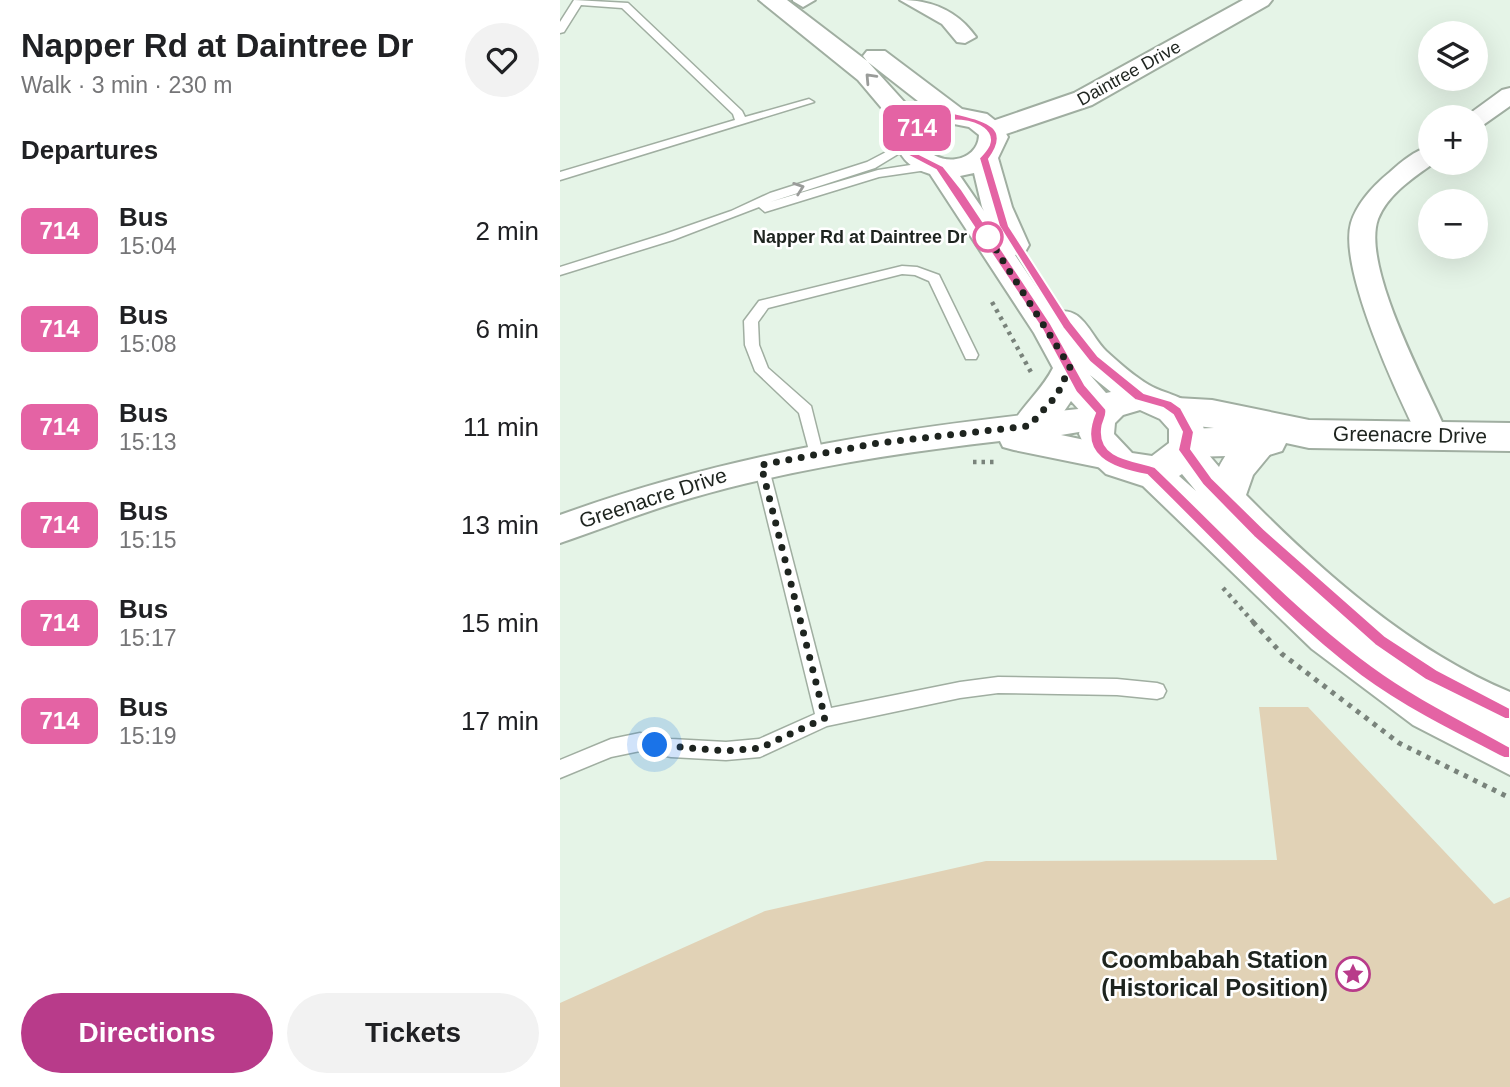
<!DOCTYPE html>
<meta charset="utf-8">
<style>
:root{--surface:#fff;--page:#f2f2f2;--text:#202124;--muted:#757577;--accent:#b83b8a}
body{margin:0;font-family:Helvetica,sans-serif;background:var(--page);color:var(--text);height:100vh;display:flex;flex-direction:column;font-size:26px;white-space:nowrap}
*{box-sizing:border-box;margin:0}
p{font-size:23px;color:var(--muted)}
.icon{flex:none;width:38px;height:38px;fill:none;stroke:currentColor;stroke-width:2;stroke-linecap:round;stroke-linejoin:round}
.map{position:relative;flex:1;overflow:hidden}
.side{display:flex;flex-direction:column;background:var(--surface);width:560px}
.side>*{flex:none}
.badge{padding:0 14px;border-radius:10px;font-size:24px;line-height:46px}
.tools{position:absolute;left:858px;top:21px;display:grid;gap:14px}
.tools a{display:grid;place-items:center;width:70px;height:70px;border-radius:50%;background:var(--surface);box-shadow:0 7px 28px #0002;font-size:35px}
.you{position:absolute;width:35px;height:35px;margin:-18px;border:5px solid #fff;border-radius:50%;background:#1a73e8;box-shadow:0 0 0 10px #1a73e833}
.map>.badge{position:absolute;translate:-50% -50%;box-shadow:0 0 0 4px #fff}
h2{padding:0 21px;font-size:26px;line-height:63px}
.round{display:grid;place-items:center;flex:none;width:74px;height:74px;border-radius:37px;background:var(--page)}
.overview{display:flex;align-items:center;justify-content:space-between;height:119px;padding:0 21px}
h1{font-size:33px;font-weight:700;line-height:52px}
.action{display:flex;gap:14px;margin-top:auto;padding:14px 21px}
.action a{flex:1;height:80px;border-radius:42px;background:var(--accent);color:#fff;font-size:28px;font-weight:700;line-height:80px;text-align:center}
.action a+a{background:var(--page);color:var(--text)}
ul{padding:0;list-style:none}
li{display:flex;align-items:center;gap:21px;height:98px;padding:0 21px}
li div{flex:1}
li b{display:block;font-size:26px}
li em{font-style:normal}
li .badge{min-width:77px;font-weight:700;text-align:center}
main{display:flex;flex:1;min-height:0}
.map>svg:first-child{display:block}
.green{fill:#e1d2b6}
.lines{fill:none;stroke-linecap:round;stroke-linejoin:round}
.service-casing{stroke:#a0aea1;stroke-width:3}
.minor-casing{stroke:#a0aea1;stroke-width:4}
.tertiary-casing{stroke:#a0aea1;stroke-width:4}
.secondary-casing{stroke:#a0aea1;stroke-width:4}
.path-far1{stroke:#79837b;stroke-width:4.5;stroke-dasharray:3.5 5;stroke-linecap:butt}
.path{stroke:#79837b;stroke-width:5;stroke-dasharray:4.5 6;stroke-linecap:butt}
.service{fill:#fff;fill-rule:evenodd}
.minor{fill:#fff;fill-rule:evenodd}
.tertiary{fill:#fff;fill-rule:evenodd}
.secondary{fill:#fff;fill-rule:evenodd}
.oneway{stroke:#9a9c9a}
.line{fill:#e463a4;stroke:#fff;stroke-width:2}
.walk{stroke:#1e241f;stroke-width:7;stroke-dasharray:0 12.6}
.stop-dot{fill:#fff;stroke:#e463a4;stroke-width:3.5}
.labels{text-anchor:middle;stroke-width:5;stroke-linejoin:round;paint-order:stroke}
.far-street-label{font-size:18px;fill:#1e241f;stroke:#fff}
.far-stop-label{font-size:18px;font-weight:bold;fill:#1e241f;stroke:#fff;text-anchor:end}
.street-label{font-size:21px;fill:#1e241f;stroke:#fff}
.near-poi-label{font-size:24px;font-weight:bold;fill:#1e241f;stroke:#fff;text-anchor:end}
</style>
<main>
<section class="side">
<div class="overview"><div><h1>Napper Rd at Daintree Dr</h1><p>Walk · 3 min · 230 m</p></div><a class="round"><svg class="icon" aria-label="heart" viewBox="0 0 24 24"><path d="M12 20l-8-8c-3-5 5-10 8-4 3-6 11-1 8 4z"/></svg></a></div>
<h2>Departures</h2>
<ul>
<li><span class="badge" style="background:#e463a4;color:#fff">714</span><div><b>Bus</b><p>15:04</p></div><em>2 min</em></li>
<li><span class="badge" style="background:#e463a4;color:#fff">714</span><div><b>Bus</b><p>15:08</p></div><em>6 min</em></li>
<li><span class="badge" style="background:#e463a4;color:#fff">714</span><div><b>Bus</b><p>15:13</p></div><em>11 min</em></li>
<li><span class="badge" style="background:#e463a4;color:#fff">714</span><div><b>Bus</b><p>15:15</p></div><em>13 min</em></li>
<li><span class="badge" style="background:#e463a4;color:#fff">714</span><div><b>Bus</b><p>15:17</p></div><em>15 min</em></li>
<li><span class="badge" style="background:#e463a4;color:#fff">714</span><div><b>Bus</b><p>15:19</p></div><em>17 min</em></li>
</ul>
<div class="action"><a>Directions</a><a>Tickets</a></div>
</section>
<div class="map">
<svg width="950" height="1087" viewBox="0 0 950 1087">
<rect width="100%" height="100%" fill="#e5f4e7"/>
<!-- green -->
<path class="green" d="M699,707H748L934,904L950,897V1087H0V1003L205,911L426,861L717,860Z"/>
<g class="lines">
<!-- service casing -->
<g class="service-casing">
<path id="service" d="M14,0L68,3L182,111L185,117L249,99L254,102L0,180V172L175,120L173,114L62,8L21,5L4,32L0,33V22Z
M349,140L355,143L353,145L315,168L210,202L318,170L370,162L376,166L374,169L319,177L205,212L199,207L113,240L0,275V267L105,234L171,211L210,193L307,162Z
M342,266L357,267L379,275L418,355L416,359H406L369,281L355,275L342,274L208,308L198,322L199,345L208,368L251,406L263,454L256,460L251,458L239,413L195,371L185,345L184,321L199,301Z
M201,459L208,465L271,708L400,682L438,677L557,679L597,683L603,685L606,691L603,697L597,699L557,695L438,693L400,698L267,726L200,757L166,760L111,757L80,751L51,757L0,778V760L51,739L80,733L111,739L166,742L199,739L255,714L194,465Z"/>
</g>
<!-- minor casing -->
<g class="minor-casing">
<path id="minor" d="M255,0L243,7L233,1V0Z
M340,0C371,0 397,10 416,37L405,43L397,42L382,24Z
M950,88V106L923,125L915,127V117H905L942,90Z
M870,147V163H874C853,178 828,194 818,219C801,267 868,388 888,435L884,444L873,447L862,444C839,399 778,269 791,223C797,203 814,185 830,172C841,162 855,150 870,147Z
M538,407L549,411L553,419L549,427L501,435L558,447L563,456L558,465L547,469L454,450L443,447L440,441C336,453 232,469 131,498C86,511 44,528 0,543V515C179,450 350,426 538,407Z"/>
</g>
<!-- tertiary casing -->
<g class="tertiary-casing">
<path id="tertiary" d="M683,0H712L708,5L532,105L431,139L421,137L417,131L421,125L514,93Z
M617,398L652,400L749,420L950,423V451L749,448L726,443L722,451L709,455L627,457L614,453L609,443L614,433L627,429L654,428L605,422L600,412L605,402Z"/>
</g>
<!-- secondary casing -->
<g class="secondary-casing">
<path id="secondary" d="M199,0H227L307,61L303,56L307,51H325L402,109L427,114L441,125L448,137L438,158L452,207L469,245L465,252L455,255L494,313C522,304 529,334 546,351C558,362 575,377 589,385C604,394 621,394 633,408C643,419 647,433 643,448L659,467C670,445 691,423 716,431L721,441L693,475L686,495C762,572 850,650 950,692V775L853,725L752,649L583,486L546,474L532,461L519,434L523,414L511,401C498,421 481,444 457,436L451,426C463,405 482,390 493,368L474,333L370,174C351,168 343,161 335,143L341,131L298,80ZM308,62L372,112L357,116ZM394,124L409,127L419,135C418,164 375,168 363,143C368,129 380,125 394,124ZM414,173L422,207L424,211L400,176ZM530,375L551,392L546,393ZM580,410L600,419L609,429V443L592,456L572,453L554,434L555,423L563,415ZM622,474L636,491L619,476Z"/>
</g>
<!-- path-far1 -->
<path class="path-far1" d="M432,302L472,374
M413,462H438
M663,588L695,624"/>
<!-- path -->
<path class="path" d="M693,622L722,654L839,743L950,798"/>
<!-- service -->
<use href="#service" class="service"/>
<!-- minor -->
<use href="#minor" class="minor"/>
<!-- tertiary -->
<use href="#tertiary" class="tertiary"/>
<!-- secondary -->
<use href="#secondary" class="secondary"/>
</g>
<!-- one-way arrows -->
<defs><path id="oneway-chevron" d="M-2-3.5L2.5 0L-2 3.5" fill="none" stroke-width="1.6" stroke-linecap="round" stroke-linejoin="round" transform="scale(1.75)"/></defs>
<g class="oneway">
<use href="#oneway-chevron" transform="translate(310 78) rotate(-133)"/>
<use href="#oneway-chevron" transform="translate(239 188) rotate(-19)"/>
</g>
<!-- line -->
<path class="line" d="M394,113C421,120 454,125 429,159L449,226L511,322L538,356L584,393L611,401L621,408L634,432L631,449L652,478L704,529L825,636L877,670L950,708V719H945L866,680L815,645L694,537L643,485L618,450L622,432L613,415L603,408L575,400L530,362L503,328L439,226L419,158C422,155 427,149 429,145C439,119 370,107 354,143L359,154L383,166L402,190L491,324L525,385L546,409C548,417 542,421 542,429C539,460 576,460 595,467C665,534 733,608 812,666C857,699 906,722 950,747V758H944C895,733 846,709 801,676C723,617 657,543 587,475C552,469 517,456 535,413L516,392L482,329L376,170L349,156L344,143C354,120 371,117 394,113Z"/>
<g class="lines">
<!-- walk -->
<path class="walk" d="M95,745L166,751L200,748L265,718L201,465L318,443L469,426L497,395L510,367L428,237"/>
</g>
<!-- icons -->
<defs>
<g id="sight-ring" transform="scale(1.75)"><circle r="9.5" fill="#fff" stroke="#b83b8a" stroke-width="1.5"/><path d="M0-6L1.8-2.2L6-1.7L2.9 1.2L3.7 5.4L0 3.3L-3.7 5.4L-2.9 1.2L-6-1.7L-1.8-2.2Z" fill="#b83b8a"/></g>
</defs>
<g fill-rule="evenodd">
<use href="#sight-ring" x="793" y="974"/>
</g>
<!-- markers -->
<circle class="stop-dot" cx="428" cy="237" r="14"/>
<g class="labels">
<!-- far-street labels -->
<g class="far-street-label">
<text transform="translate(569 73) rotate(-29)" y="6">Daintree Drive</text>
</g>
<!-- far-stop labels -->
<g class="far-stop-label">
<text x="407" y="243">Napper Rd at Daintree Dr</text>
</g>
<!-- street labels -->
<g class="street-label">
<text transform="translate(850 435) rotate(1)" y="7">Greenacre Drive</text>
<text transform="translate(93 498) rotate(-18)" y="7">Greenacre Drive</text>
</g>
<!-- near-poi labels -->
<g class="near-poi-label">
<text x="768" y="968">Coombabah Station<tspan x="768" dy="28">(Historical Position)</tspan></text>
</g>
</g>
</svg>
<div class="tools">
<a><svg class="icon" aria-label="layers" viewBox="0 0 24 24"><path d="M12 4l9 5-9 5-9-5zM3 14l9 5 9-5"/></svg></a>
<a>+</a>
<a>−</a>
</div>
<div class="you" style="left:95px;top:745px"></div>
<b class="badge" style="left:357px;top:128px;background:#e463a4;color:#fff">714</b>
</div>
</main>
